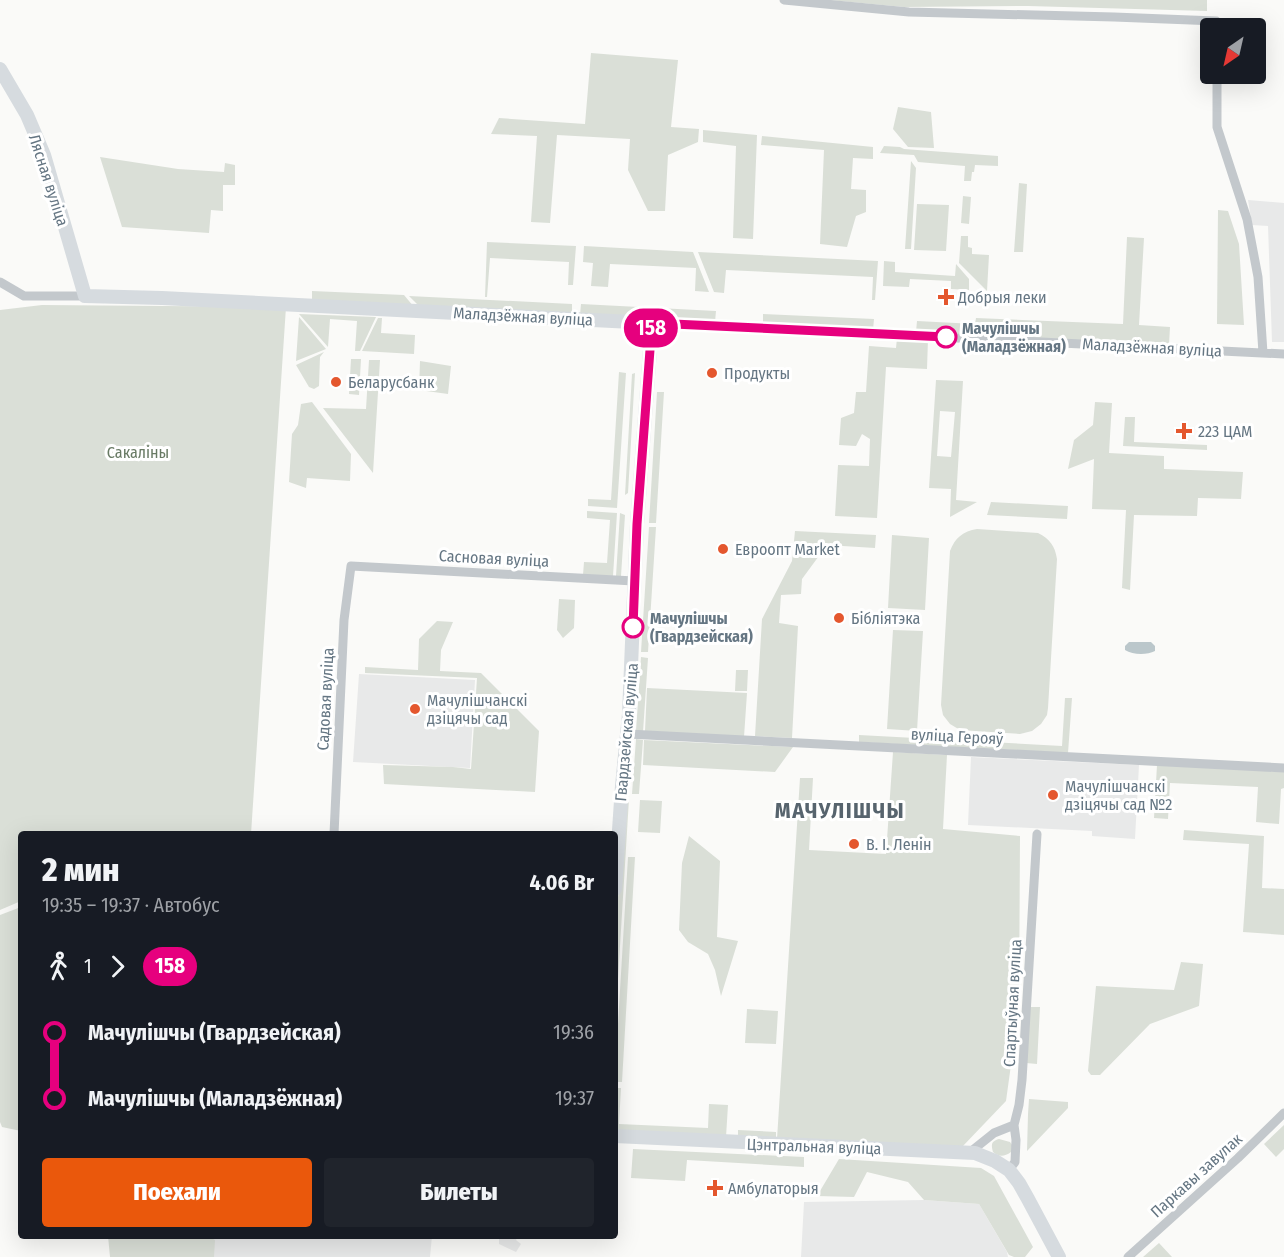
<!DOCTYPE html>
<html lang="ru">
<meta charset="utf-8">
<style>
:root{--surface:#171b24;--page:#20242c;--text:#f1f3f6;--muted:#9ea1a6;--accent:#ea580c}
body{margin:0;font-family:"Fira Sans Condensed",sans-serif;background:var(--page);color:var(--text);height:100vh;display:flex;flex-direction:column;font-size:22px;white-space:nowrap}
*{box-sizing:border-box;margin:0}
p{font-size:20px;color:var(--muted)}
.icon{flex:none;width:33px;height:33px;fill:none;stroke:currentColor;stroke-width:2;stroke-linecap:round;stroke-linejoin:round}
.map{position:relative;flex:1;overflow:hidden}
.panel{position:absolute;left:18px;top:831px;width:600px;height:408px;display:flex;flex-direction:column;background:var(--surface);border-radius:6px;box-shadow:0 6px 24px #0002}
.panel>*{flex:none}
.badge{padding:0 12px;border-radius:20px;font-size:21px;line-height:39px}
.needle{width:39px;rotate:214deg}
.fabs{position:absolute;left:1200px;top:18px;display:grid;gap:12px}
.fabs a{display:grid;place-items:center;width:66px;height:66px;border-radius:6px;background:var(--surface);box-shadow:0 6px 24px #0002;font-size:30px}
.map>.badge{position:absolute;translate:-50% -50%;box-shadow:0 0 0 3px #fff}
.legs{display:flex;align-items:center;gap:9px;height:66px;padding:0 24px;font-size:20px}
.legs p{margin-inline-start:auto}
.head{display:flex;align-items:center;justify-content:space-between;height:102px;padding:0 24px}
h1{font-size:33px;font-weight:800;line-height:45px}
.action{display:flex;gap:12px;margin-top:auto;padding:12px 24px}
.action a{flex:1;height:69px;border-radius:6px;background:var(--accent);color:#fff;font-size:24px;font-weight:800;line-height:69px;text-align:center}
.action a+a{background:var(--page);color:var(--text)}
ul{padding:0 24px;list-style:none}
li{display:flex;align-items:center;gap:21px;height:66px;font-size:22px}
li i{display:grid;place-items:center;width:9px;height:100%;margin:0 8px;background:currentColor}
li i::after{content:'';width:15px;height:15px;margin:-8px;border:4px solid;border-radius:50%;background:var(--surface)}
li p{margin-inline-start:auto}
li:first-child i{background:linear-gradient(#0000 50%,currentColor 0)}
li:last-child i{background:linear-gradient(currentColor 50%,#0000 0)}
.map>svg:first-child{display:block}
.built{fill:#e8e9e9}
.green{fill:#dadfd7;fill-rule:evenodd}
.water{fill:#bbc7cb}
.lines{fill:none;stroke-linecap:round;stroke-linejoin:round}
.street{stroke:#c3c8cc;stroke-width:9}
.secondary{stroke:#d6dbdf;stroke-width:14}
.line-1-casing{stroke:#fff;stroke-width:14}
.line-1{stroke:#e6007e;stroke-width:9}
.poi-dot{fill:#e4572e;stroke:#fff;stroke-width:2}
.stop-1-dot{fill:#fff;stroke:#e6007e;stroke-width:3}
.labels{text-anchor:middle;stroke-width:6;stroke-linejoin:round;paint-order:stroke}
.street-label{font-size:16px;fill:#657683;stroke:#fff}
.poi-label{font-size:16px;fill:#657683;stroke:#fff;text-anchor:start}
.stop-label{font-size:16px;font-weight:bold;fill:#657683;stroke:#fff;text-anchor:start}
.park-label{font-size:16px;fill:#687a64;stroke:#fff}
.district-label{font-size:22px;font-weight:bold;letter-spacing:1.5px;fill:#57646e;stroke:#fff}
</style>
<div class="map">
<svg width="1284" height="1257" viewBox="0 0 1284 1257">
<rect width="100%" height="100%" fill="#fafaf8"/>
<!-- built -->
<path class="built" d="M1248,200L1284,203V342H1272L1268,226L1252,225Z
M359,674L475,680L470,768L353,762Z
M971,757L1139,765L1135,839L1092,836V831L968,825Z
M924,1200L979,1204L1007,1252L1008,1257H801L804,1202Z
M203,1236H432L430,1257H202Z
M499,1236H518L516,1240L521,1244L516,1252L499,1244Z"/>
<!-- green -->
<path class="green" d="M829,0H1207V11L1028,6L904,7Z
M591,53L678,60L671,127L699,129L698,142L668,155L665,211H648L628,170L630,139L557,135L550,223L531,222L537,136L491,134L499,118L585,124Z
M898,107L931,112L934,148L908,147L893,129Z
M703,130L757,135L753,239L733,238L736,146L703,142Z
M762,136L873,147V159L853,158L851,189L866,190V212L856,216L847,247L820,244L824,150L761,145Z
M884,146L900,147L904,149L998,156V166L975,165L974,172H972L971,181H964L965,166L918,162L914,155L880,153Z
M100,157L178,169L224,172L225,163L235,165V185H223V211L211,210L209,233L122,227Z
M911,161L916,168L911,249H905Z
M1019,183L1027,184L1023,252H1014Z
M963,196L971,197L969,224L961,223Z
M917,204L949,205L946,251L914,250Z
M1218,210L1228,211L1239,244L1244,325L1217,324Z
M961,236H968V247L972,248V254L989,255L987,291L959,263Z
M1127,237L1144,238L1139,325L1170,327L1169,345L916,332L917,321L975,324L976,318L1123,324Z
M487,242L576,246L573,285H568L569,262L490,258L487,297H485Z
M584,246L693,252L709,292L695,291L696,268L610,264L608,287L591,286L593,263L583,262Z
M698,252L878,261L875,300H872L873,277L726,270L724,293L714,292Z
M884,261L895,262V272L955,276L956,264L969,279V290L951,289V281L910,279L909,287L883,286Z
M312,291L404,295L414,307L312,301Z
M409,296L572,304V315L420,307Z
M581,304L716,311L715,322L580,315Z
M42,305L286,307L251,834H21V901L0,910V310Z
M299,314L376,317L360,351H355L357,321L330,319L328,347Z
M763,314L874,319L873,330L763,323Z
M299,317L326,349L296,361Z
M378,318H382L381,333L415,335L414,354L362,351Z
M897,338L928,339L927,369L886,367L877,518L835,516L838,465L869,466L870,439L862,434L856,446L839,445L841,418L854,413L856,392H866L869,346L896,348Z
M324,352L320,357L319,386L314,389L309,387L296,365Z
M351,359H361L359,395L349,394Z
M369,360H380L373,473L323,408L366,409Z
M420,361L451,366L448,394L419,390Z
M619,372L626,373L617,508L588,506V499L611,500Z
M635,373L628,493L625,495L632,374Z
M936,380L963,381L956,500L977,502L950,517L951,489L929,488ZM940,411L955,412L951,457L937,456Z
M657,392H664L656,523H649Z
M312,402L351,454L350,481L307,478L306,488L289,482L292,434L298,425L301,404Z
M1095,402L1112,403L1109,453L1164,456V469L1243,472L1241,499L1198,498L1197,516L1134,515L1130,590L1122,588L1126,510L1092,509L1094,459L1068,469L1074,440L1093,425Z
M1125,417H1135L1134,442L1207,445V450L1123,446Z
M991,502L1068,506L1067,519L987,515Z
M587,511L617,513L613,576L583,575L584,562L607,563L610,520L587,518Z
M620,513L625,515L621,576H616Z
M649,527H656L648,652H641Z
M977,529L1038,533C1050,539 1055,546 1057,559L1048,708L1047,715L1041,724L1032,731L1020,734L960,730L950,724L943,715L941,705L950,551C955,538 963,531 977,529Z
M795,531L876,535L875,548L827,545L802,579L801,594L781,595L779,623L798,626L792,738L755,736L762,619L792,561Z
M892,535L929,538L925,610L888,608Z
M559,599L575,600L574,628L563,638L557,630Z
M437,621L453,622L441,650L440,671L481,673L539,731L535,792L384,784L383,765L453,767L471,769L477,678L365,673V667L418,670L419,639Z
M893,630L923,631L917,731L887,729Z
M641,657L648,658L643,732L636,731Z
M736,670H748L747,691H735Z
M647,688L747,693L744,737L645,731Z
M1065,698H1072L1068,753L859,742V735L1062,746Z
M636,739L643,740L639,794H632Z
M644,740L793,747L775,772L643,765Z
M893,752L947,755L943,829L1020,836L1019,1007L1006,1101L962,1147L777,1139L800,778H813L809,850L886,854Z
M1157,765L1284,772V788L1281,789L1279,824L1256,822L1258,787L1170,783L1168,819L1154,818Z
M624,799H629L615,1028V947Z
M640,800L662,801L660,833L638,832Z
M1184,830L1264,836L1262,888L1284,889V935L1243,932L1249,844L1183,840Z
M689,836L720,861L717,937L738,941L721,996L715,970L708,954L688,942L679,930L682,863Z
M628,857H635L622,1082H615V1074Z
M21,907V1131L2,1127L0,1122V915Z
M1181,962L1203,964L1199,1006L1150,1024L1100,1075H1091L1088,1071L1096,986L1174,990Z
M1029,1007H1040L1037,1064L1026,1063Z
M747,1009L778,1011L776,1044L745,1043Z
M615,1088H621L619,1124L708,1128L709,1104L728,1105L726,1137L615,1131Z
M1029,1099L1068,1102V1108L1027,1151L1028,1114Z
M1284,1125V1149L1276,1157L1264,1144Z
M738,1130L776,1132V1139L738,1138Z
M999,1139L1010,1142L1012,1145L1011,1152C1004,1157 999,1157 993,1152C991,1145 991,1141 999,1139Z
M633,1149L804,1157V1167L687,1160L685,1181L631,1178Z
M839,1159L981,1168L994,1176L1033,1247L1025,1257H1014L1009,1255L979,1204L924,1200L908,1182L867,1172L854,1197L817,1196Z
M108,1236H208L215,1240L214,1257H110Z
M1159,1243L1172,1257H1143Z"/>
<!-- water -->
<path class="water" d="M1129,642H1151L1155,646V651C1147,655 1133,655 1125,650V646Z"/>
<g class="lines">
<!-- street -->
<path class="street" d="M784,0L909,12L1114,17L1216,21V28
M1217,74V127L1247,219L1258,277L1263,353
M0,282L24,296H85
M652,323L1284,354
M628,734L1284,768
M334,834L344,620L351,566L634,581
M969,1153L994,1133L1014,1125
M1009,1170L1015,1162L1016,1140L1014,1125L1019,1105L1022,1080L1037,834
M1128,1257L1238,1158L1284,1113"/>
<!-- secondary -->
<path class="secondary" d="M0,69L27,115L44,155L85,296L162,298L652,323L637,524L629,714L622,786L615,889
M615,1136L975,1153L995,1161L1009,1170L1019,1183L1028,1199L1059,1257"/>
</g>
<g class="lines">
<!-- line-1 casing -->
<g class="line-1-casing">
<path id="line-1" d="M633,627L637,524L652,323L946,337"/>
</g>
<!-- line-1 -->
<use href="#line-1" class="line-1"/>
</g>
<!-- markers -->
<g class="poi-dot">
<path d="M943 288h6v6h6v6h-6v6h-6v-6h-6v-6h6z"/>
<circle cx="712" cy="373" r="6"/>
<circle cx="336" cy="382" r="6"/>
<path d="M1181 422h6v6h6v6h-6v6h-6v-6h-6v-6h6z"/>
<circle cx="723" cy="549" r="6"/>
<circle cx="839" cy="618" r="6"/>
<circle cx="415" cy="709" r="6"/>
<circle cx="1053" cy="795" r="6"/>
<circle cx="854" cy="844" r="6"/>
<path d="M712 1179h6v6h6v6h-6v6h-6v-6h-6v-6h6z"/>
</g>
<g class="stop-1-dot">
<circle cx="946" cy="337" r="10"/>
<circle cx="633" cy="627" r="10"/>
</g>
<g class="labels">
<!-- street labels -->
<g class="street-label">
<text transform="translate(49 180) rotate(72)" y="6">Лясная вуліца</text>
<text transform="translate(523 316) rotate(3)" y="6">Маладзёжная вуліца</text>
<text transform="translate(1152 347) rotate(3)" y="6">Маладзёжная вуліца</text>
<text transform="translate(494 558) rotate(3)" y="6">Сасновая вуліца</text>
<text transform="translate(325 699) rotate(-87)" y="6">Садовая вуліца</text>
<text transform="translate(626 732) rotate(-85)" y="6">Гвардзейская вуліца</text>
<text transform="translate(957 736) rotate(3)" y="6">вуліца Герояў</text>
<text transform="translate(1012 1003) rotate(-87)" y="6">Спартыўная вуліца</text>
<text transform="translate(814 1146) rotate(2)" y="6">Цэнтральная вуліца</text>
<text transform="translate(1196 1175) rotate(-42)" y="6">Паркавы завулак</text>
</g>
<!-- poi labels -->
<g class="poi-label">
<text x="958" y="303">Добрыя леки</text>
<text x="724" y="379">Продукты</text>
<text x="348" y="388">Беларусбанк</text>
<text x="1198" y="437">223 ЦAM</text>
<text x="735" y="555">Евроопт Market</text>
<text x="851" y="624">Бібліятэка</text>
<text x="427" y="706">Мачулішчанскі<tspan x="427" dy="18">дзіцячы сад</tspan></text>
<text x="1065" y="792">Мачулішчанскі<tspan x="1065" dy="18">дзіцячы сад №2</tspan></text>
<text x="866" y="850">В. І. Ленін</text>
<text x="728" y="1194">Амбулаторыя</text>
</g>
<!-- stop labels -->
<g class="stop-label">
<text x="962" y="334">Мачулішчы<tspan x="962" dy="18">(Маладзёжная)</tspan></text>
<text x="650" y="624">Мачулішчы<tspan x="650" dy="18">(Гвардзейская)</tspan></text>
</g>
<!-- park labels -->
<g class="park-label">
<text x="138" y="458">Сакаліны</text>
</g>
<!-- district labels -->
<g class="district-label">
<text x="840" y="818">МАЧУЛІШЧЫ</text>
</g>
</g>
</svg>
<div class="fabs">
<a><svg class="needle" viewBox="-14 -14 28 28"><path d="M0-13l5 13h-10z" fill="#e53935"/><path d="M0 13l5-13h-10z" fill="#9ea1a6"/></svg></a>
</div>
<b class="badge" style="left:651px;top:328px;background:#e6007e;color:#fff">158</b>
<section class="panel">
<div class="head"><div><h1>2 мин</h1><p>19:35 – 19:37 · Автобус</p></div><b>4.06 Br</b></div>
<div class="legs"><svg class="icon" aria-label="walk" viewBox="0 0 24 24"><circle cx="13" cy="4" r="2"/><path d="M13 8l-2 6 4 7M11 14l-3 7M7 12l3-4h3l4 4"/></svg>1<svg class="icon" aria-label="forward" viewBox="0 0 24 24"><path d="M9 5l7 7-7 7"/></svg><b class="badge" style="background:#e6007e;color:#fff">158</b></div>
<ul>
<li><i style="color:#e6007e"></i><b>Мачулішчы (Гвардзейская)</b><p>19:36</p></li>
<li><i style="color:#e6007e"></i><b>Мачулішчы (Маладзёжная)</b><p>19:37</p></li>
</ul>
<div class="action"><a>Поехали</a><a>Билеты</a></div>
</section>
</div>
